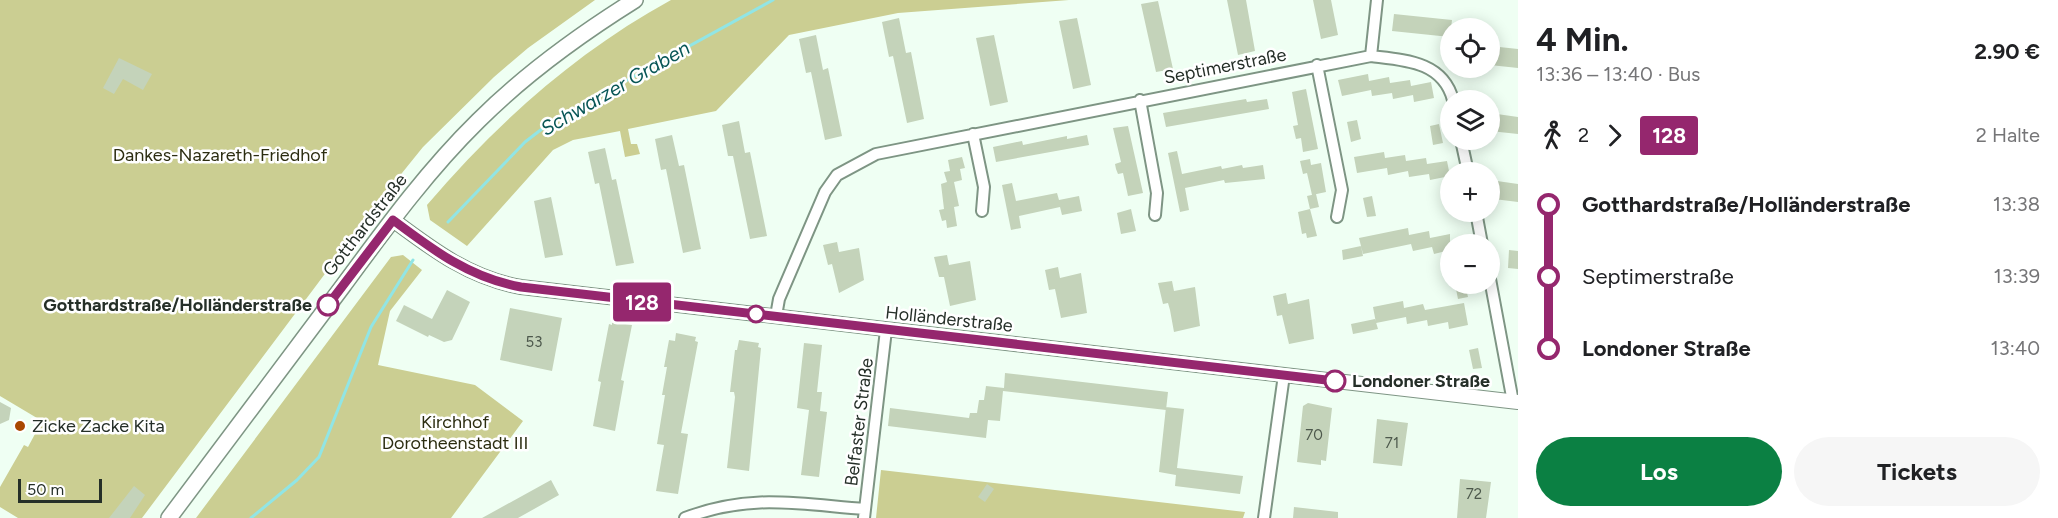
<!DOCTYPE html>
<html lang="de">
<meta charset="utf-8">
<style>
:root{--surface:#fff;--page:#f6f6f6;--text:#202124;--muted:#757577;--accent:#0b8043}
body{margin:0;font-family:Figtree,sans-serif;background:var(--page);color:var(--text);height:100vh;display:flex;flex-direction:column;font-size:22px;white-space:nowrap}
*{box-sizing:border-box;margin:0}
p{font-size:20px;color:var(--muted)}
.icon{flex:none;width:33px;height:33px;fill:none;stroke:currentColor;stroke-width:2;stroke-linecap:round;stroke-linejoin:round}
.map{position:relative;flex:1;overflow:hidden}
.sheet{display:flex;flex-direction:column;background:var(--surface);width:540px}
.sheet>*{flex:none}
.badge{padding:0 12px;border-radius:4px;font-size:21px;line-height:39px}
.controls{position:absolute;left:1440px;top:18px;display:grid;gap:12px}
.controls a{display:grid;place-items:center;width:60px;height:60px;border-radius:50%;background:var(--surface);box-shadow:0 3px 15px #0003;font-size:30px}
.scale{position:absolute;left:18px;bottom:15px;width:84px;box-sizing:border-box;padding-left:6px;border:3px solid #252f28;border-top:0;font-size:16px;line-height:21px;white-space:nowrap;color:#252f28;-webkit-text-stroke:4px #fff;paint-order:stroke}
.map>.badge{position:absolute;translate:-50% -50%;box-shadow:0 0 0 3px #fff}
.legs{display:flex;align-items:center;gap:9px;height:66px;padding:0 18px;font-size:20px}
.legs p{margin-inline-start:auto}
.summary{display:flex;align-items:center;justify-content:space-between;height:102px;padding:0 18px}
h1{font-size:33px;font-weight:700;line-height:45px}
.cta{display:flex;gap:12px;margin-top:auto;padding:12px 18px}
.cta a{flex:1;height:69px;border-radius:36px;background:var(--accent);color:#fff;font-size:24px;font-weight:700;line-height:69px;text-align:center}
.cta a+a{background:var(--page);color:var(--text)}
ul{padding:0 18px;list-style:none}
li{display:flex;align-items:center;gap:21px;height:72px;font-size:22px}
li i{display:grid;place-items:center;width:9px;height:100%;margin:0 8px;background:currentColor}
li i::after{content:'';width:15px;height:15px;margin:-8px;border:4px solid;border-radius:50%;background:var(--surface)}
li p{margin-inline-start:auto}
li:first-child i{background:linear-gradient(#0000 50%,currentColor 0)}
li:last-child i{background:linear-gradient(currentColor 50%,#0000 0)}
main{display:flex;flex:1;min-height:0}
.map>svg:first-child{display:block}
.green{fill:#cbce92}
.lines{fill:none;stroke-linecap:round;stroke-linejoin:round}
.stream{stroke:#91e5e5;stroke-width:3}
.building{fill:#c4d3ba}
.minor-casing{stroke:#7e9584;stroke-width:14}
.tertiary-casing{stroke:#7e9584;stroke-width:16}
.secondary-casing{stroke:#7e9584;stroke-width:18}
.minor{stroke:#fff;stroke-width:10}
.tertiary{stroke:#fff;stroke-width:14}
.secondary{stroke:#fff;stroke-width:15}
.line-1-casing{stroke:#fff;stroke-width:14}
.line-1{stroke:#95276e;stroke-width:9}
.stop-1-dot{fill:#fff;stroke:#95276e;stroke-width:3}
.poi-dot{fill:#a94800;stroke:#fff;stroke-width:2}
.labels{text-anchor:middle;stroke-width:5;stroke-linejoin:round;paint-order:stroke}
.number-label{font-size:15px;fill:#4d584c}
.street-label{font-size:18px;fill:#252f28;stroke:#fff}
.park-label{font-size:18px;fill:#2c2d11;stroke:#fff}
.stop-label{font-size:18px;font-weight:bold;fill:#252f28;stroke:#fff;text-anchor:end}
.poi-label{font-size:18px;fill:#252f28;stroke:#fff;text-anchor:start}
.water-label{font-size:20px;font-style:italic;fill:#085656;stroke:#fff}
</style>
<main>
<div class="map">
<svg width="1518" height="518" viewBox="0 0 1518 518">
<rect width="100%" height="100%" fill="#effff3"/>
<!-- green -->
<path class="green" d="M0,0H595L528,48L494,77L423,147L381,199L142,518H18L0,507V487L24,445L28,447L42,421L0,396Z
M671,0H1069L898,13L789,35L716,111L628,129L631,144H637L640,154L625,157L620,131L573,140L553,150L467,246L430,220L427,205C497,123 576,52 671,0Z
M403,255L422,270L390,311L378,365L475,385L523,421L451,518H196L391,257Z
M881,470L1245,512L1243,518H876Z"/>
<g class="lines">
<!-- stream -->
<path class="stream" d="M448,222L525,142L551,122L773,0
M251,518L297,480L319,457L371,327L413,260"/>
</g>
<!-- building -->
<path class="building" d="M1227,0H1246L1255,51L1238,55Z
M1313,0H1331L1338,35L1321,39Z
M1158,1L1173,69L1156,72L1141,4Z
M1394,14L1452,20L1450,37L1392,31Z
M899,18L906,53L911,52L924,119L907,123L893,56L889,57L882,22Z
M1077,18L1091,85L1073,89L1059,21Z
M816,35L823,70L828,68L842,136L825,140L811,72L806,73L799,39Z
M994,35L1008,102L990,106L976,38Z
M1490,46L1518,49V68L1490,65Z
M119,58L152,74L143,90L123,79L114,94L103,88Z
M1368,74L1369,81L1389,77L1390,83L1410,80L1411,86L1431,82L1434,98L1414,102L1413,95L1393,99L1392,93L1372,96L1371,90L1342,96L1338,80Z
M1306,89L1318,149L1303,152L1301,138L1296,139L1293,126L1298,125L1292,92Z
M1246,99L1247,102L1267,99L1269,109L1166,127L1163,113Z
M1490,113L1518,117V134L1490,131Z
M1357,120L1361,139L1351,142L1347,122Z
M739,121L745,153L750,152L767,236L750,239L733,156H728L722,125Z
M1439,124L1443,143L1433,145L1430,126Z
M1128,126L1143,193L1128,196L1123,173L1118,174L1116,169L1115,164L1121,162L1113,128Z
M672,135L679,166L684,165L701,249L683,253L666,169L661,170L655,139Z
M1087,135L1089,145L996,162L993,147L1022,141L1023,145L1067,136V139Z
M605,148L612,180L616,179L634,263L616,266L599,183L595,184L588,152Z
M1177,151L1182,174L1221,166L1222,169L1242,165L1243,168L1263,165L1265,179L1225,183L1224,180L1185,188L1189,210L1180,212L1168,153Z
M1384,152L1385,158L1405,155L1406,161L1426,158L1427,164L1447,161L1450,176L1430,180L1429,174L1409,177L1408,171L1388,175L1387,168L1357,173L1354,157Z
M962,157L965,168L960,169L962,180L954,182L959,206L954,207L957,226L947,228L946,220L942,221L939,210L944,209L941,184L947,182L944,172L950,171L948,160Z
M1310,159L1311,165L1321,163L1326,192L1312,195L1307,173L1303,174L1300,161Z
M1497,181L1518,184V202L1494,199Z
M1012,183L1016,201L1057,193L1059,200L1079,196L1082,211L1062,215L1060,207L1019,216L1021,228L1011,230L1002,185Z
M1316,194L1319,207L1310,209L1307,196Z
M1372,196L1376,216L1367,217L1363,198Z
M551,197L563,255L545,258L534,201Z
M1131,209L1136,231L1121,234L1117,213Z
M1310,209L1317,236L1307,238L1306,233L1302,234L1298,212Z
M1408,228L1409,235L1429,231L1430,238L1450,234V250L1434,254L1432,247L1413,251L1411,244L1363,254L1359,238Z
M837,242L839,252L859,248L864,280L839,293L832,264L828,265L823,245Z
M1361,246L1363,256L1343,260L1342,250Z
M1509,250L1518,251V269L1508,268Z
M947,255L949,265L970,261L976,300L950,306L944,277H939L934,257Z
M1058,267L1060,278L1081,273L1087,313L1061,318L1055,289L1049,290L1045,270Z
M1172,281L1174,291L1195,287L1200,326L1174,332L1170,310L1168,303L1163,304L1158,283Z
M1455,284H1465L1468,297L1458,299Z
M447,290L470,302L452,340L444,342L429,335L428,337L396,321L404,305L432,319Z
M1286,293L1288,304L1309,299L1314,339L1289,344L1282,315L1277,316L1273,296Z
M1403,301L1404,308L1423,304L1425,310L1464,303L1468,325L1449,329L1448,322L1428,326L1427,320L1407,324L1406,317L1376,323L1373,307Z
M510,308L562,318L552,371L500,360Z
M1375,319L1378,329L1353,334L1351,324Z
M612,322L632,325L621,380L624,381L615,431L593,426L601,382L598,381L609,324L612,325Z
M676,333L696,337L695,341L698,342L681,433L688,434L678,494L656,491L664,445L657,444L665,395H662L667,367H664L669,340L675,341Z
M739,340L759,343L758,347L761,348L749,471L727,468L735,397L734,392H730L735,350H737Z
M804,343L822,345L817,392H822L820,411L827,412L819,477L801,475L809,410L797,408Z
M1478,348L1482,368L1473,369L1469,350Z
M1005,373L1168,392L1166,410L1003,391L1000,421L988,420L986,438L888,426L890,408L969,418L970,413H977L979,400H984L986,386L1004,388Z
M0,402L11,408L9,420L0,424Z
M1308,403L1332,408L1326,461L1321,460V465L1297,462L1303,406Z
M1166,407L1184,409L1177,468L1243,476L1240,494L1175,486L1176,475L1159,472Z
M1377,419L1408,423L1402,466L1373,463Z
M1460,479L1491,482L1486,518H1457Z
M551,480L559,495L518,518H482Z
M987,484L994,489L985,502L978,497Z
M134,486L145,495L130,518H109Z
M1294,507L1338,512V518H1293Z"/>
<g class="lines">
<!-- minor casing -->
<g class="minor-casing">
<path id="minor" d="M1371,56L1377,0
M1317,65L1342,190L1337,217
M1140,100L1157,193L1155,215
M973,134L984,187L982,211
M1461,140L1468,172
M1476,212L1482,244
M1490,279L1513,402
M776,316L779,299L825,192L837,175L876,154L1371,56C1404,60 1443,61 1453,100
M685,518C750,493 799,504 865,509
M864,518L886,330
M1264,518L1284,375"/>
</g>
<!-- tertiary casing -->
<g class="tertiary-casing">
<path id="tertiary" d="M393,220C433,250 470,278 521,287L1518,402"/>
</g>
<!-- secondary casing -->
<g class="secondary-casing">
<path id="secondary" d="M169,518C227,441 285,363 343,286C385,229 427,171 478,121C525,74 579,35 635,0"/>
</g>
<!-- minor -->
<use href="#minor" class="minor"/>
<!-- tertiary -->
<use href="#tertiary" class="tertiary"/>
<!-- secondary -->
<use href="#secondary" class="secondary"/>
</g>
<g class="lines">
<!-- line-1 casing -->
<g class="line-1-casing">
<path id="line-1" d="M328,305L393,220C433,250 470,278 521,287L1335,381"/>
</g>
<!-- line-1 -->
<use href="#line-1" class="line-1"/>
</g>
<!-- markers -->
<g class="stop-1-dot">
<circle cx="328" cy="305" r="10"/>
<circle cx="756" cy="314" r="8"/>
<circle cx="1335" cy="381" r="10"/>
</g>
<circle class="poi-dot" cx="20" cy="426" r="6"/>
<g class="labels">
<!-- number labels -->
<g class="number-label">
<text x="534" y="347">53</text>
<text x="1314" y="440">70</text>
<text x="1392" y="448">71</text>
<text x="1474" y="499">72</text>
</g>
<!-- street labels -->
<g class="street-label">
<text transform="translate(1225 66) rotate(-11)" y="6">Septimerstraße</text>
<text transform="translate(365 225) rotate(-52)" y="6">Gotthardstraße</text>
<text transform="translate(949 319) rotate(6)" y="6">Holländerstraße</text>
<text transform="translate(859 422) rotate(-83)" y="6">Belfaster Straße</text>
</g>
<!-- park labels -->
<g class="park-label">
<text x="220" y="161">Dankes-Nazareth-Friedhof</text>
<text x="455" y="428">Kirchhof<tspan x="455" dy="21">Dorotheenstadt III</tspan></text>
</g>
<!-- stop labels -->
<g class="stop-label">
<text x="312" y="311">Gotthardstraße/Holländerstraße</text>
<text x="1352" y="387" text-anchor="start">Londoner Straße</text>
</g>
<!-- poi labels -->
<g class="poi-label">
<text x="32" y="432">Zicke Zacke Kita</text>
</g>
<!-- water labels -->
<g class="water-label">
<text transform="translate(615 88) rotate(-30)" y="7">Schwarzer Graben</text>
</g>
</g>
</svg>
<div class="controls">
<a><svg class="icon" aria-label="locate" viewBox="0 0 24 24"><circle cx="12" cy="12" r="6"/><path d="M12 2v4M12 18v4M2 12h4M18 12h4"/></svg></a>
<a><svg class="icon" aria-label="layers" viewBox="0 0 24 24"><path d="M12 4l9 5-9 5-9-5zM3 14l9 5 9-5"/></svg></a>
<a>+</a>
<a>−</a>
</div>
<div class="scale">50 m</div>
<b class="badge" style="left:642px;top:302px;background:#95276e;color:#fff">128</b>
</div>
<section class="sheet">
<div class="summary"><div><h1>4 Min.</h1><p>13:36 – 13:40 · Bus</p></div><b>2.90 €</b></div>
<div class="legs"><svg class="icon" aria-label="walk" viewBox="0 0 24 24"><circle cx="13" cy="4" r="2"/><path d="M13 8l-2 6 4 7M11 14l-3 7M7 12l3-4h3l4 4"/></svg>2<svg class="icon" aria-label="forward" viewBox="0 0 24 24"><path d="M9 5l7 7-7 7"/></svg><b class="badge" style="background:#95276e;color:#fff">128</b><p>2 Halte</p></div>
<ul>
<li><i style="color:#95276e"></i><b>Gotthardstraße/Holländerstraße</b><p>13:38</p></li>
<li><i style="color:#95276e"></i><span>Septimerstraße</span><p>13:39</p></li>
<li><i style="color:#95276e"></i><b>Londoner Straße</b><p>13:40</p></li>
</ul>
<div class="cta"><a>Los</a><a>Tickets</a></div>
</section>
</main>
